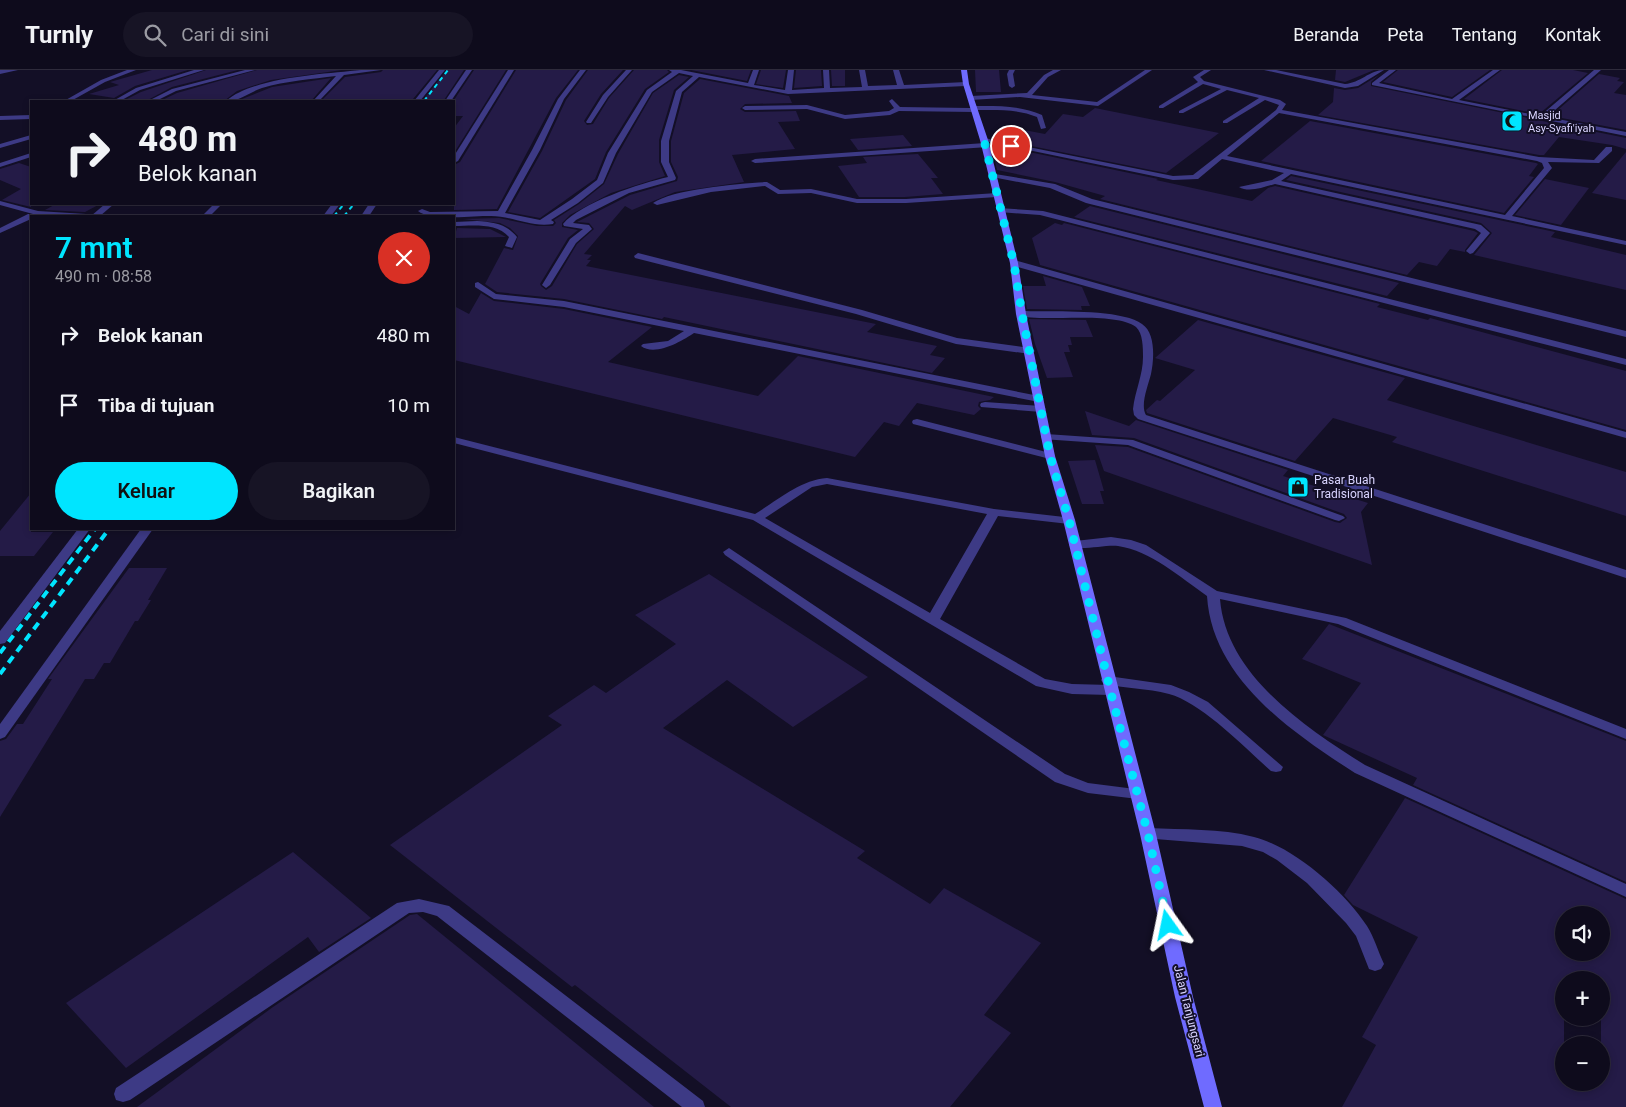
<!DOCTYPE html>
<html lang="id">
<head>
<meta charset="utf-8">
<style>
  :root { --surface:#0e0b1c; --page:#171425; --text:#f1f3f6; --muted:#9b9ba3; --line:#2e2b3b; --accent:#00e5ff }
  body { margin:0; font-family:Roboto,sans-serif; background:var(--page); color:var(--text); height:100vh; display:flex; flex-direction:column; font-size:19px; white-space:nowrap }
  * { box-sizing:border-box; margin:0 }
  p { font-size:16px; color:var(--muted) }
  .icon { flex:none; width:28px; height:28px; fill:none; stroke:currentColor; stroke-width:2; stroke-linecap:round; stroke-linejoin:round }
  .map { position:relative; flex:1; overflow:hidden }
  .sheet { position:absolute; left:30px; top:145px; width:425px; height:315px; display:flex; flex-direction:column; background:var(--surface); border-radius:0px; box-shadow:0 2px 8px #0003,0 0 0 1px var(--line) }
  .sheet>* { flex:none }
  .hud { position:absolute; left:30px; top:30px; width:425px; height:105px; border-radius:0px; box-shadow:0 2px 8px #0003,0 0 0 1px var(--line); background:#0e0b1c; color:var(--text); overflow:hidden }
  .controls { position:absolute; left:1555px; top:836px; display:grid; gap:10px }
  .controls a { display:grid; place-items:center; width:55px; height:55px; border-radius:50%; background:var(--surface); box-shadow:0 2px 8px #0003,0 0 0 1px var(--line); font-size:25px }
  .pin { position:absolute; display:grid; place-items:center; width:42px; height:42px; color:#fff; margin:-21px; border:2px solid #fff; border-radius:50%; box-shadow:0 1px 5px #0007 }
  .me { position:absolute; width:55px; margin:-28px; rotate:348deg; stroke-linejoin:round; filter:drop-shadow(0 0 4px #0008) }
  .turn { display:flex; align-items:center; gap:18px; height:105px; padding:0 25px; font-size:22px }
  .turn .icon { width:65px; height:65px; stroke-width:2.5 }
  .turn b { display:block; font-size:35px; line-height:42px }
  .round { display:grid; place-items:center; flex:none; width:52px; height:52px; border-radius:26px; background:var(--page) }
  .headline { display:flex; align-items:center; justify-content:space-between; height:85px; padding:0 25px }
  h1 { font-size:30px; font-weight:600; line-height:38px; color:var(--accent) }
  .button { display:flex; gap:10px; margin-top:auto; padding:10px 25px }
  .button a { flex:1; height:58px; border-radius:30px; background:var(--accent); color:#111; font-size:20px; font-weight:600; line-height:58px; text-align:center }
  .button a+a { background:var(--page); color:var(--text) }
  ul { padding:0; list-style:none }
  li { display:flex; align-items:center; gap:15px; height:70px; padding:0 25px }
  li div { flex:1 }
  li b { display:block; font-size:19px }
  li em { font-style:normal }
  header { display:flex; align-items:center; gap:30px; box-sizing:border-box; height:70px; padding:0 25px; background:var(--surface); border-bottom:1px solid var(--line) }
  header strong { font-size:24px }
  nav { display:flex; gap:28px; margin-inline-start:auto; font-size:18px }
  .search { width:350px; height:45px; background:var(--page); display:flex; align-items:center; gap:12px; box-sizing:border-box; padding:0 18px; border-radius:28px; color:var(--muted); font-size:19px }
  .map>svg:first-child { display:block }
  .building { fill:#241b47; fill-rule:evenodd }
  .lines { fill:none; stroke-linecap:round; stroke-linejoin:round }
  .lane { fill:#3d3a85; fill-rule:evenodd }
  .street { fill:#3d3a85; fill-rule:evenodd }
  .secondary { fill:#6f6bff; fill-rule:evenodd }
  .rail-far1 { stroke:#00e5ff; stroke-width:2; stroke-dasharray:4.5 4; stroke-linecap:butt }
  .rail { stroke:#00e5ff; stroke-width:4; stroke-dasharray:8 6; stroke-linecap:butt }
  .route { stroke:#00e5ff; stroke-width:9; stroke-dasharray:0 16.2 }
  .labels { text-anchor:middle; stroke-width:4; stroke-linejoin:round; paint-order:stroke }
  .far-poi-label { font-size:11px; fill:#d9d4ff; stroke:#130f26; text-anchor:start }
  .poi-label { font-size:12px; fill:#d9d4ff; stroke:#130f26; text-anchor:start }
  .street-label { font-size:12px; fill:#d9d4ff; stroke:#130f26 }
</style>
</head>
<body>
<header>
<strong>Turnly</strong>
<div class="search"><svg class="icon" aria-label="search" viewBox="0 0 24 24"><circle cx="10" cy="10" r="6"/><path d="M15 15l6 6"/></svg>Cari di sini</div>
<nav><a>Beranda</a><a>Peta</a><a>Tentang</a><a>Kontak</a></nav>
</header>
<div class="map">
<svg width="1626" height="1037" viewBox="0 0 1626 1037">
  <rect width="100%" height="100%" fill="#130f26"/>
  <g class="building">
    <path d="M152,0H188L135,16L114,28L89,24L119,15L110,12Z"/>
    <path d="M206,0H238L172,17L146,31L125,30L141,22Z"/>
    <path d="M257,0H342L271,10L237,21L224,31H160L177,23Z"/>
    <path d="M383,0H437L413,29H409L407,31H321L345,7L381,2Z"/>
    <path d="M447,0H464L444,30L424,29Z"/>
    <path d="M474,0H506L454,83V58L463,46H454V30Z"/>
    <path d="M516,0H578L556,28L497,139L454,140V95L460,92Z"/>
    <path d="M588,0H623L601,24L584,51L587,55L593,54L609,28L634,0H667L669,2L645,19L606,82L595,109L540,148L508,142L542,81L566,30Z"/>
    <path d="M691,0H751L747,11Z"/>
    <path d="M761,0H786L783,18L756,14Z"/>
    <path d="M796,0H821L822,16L794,18Z"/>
    <path d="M831,0H845V16H832Z"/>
    <path d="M975,0H999L1001,22H976Z"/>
    <path d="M1336,0H1374L1345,12L1335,10Z"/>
    <path d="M1398,0H1490L1452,27L1383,12Z"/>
    <path d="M1502,0H1573L1588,3L1539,44L1464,29Z"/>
    <path d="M1599,4L1620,8L1617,11L1624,12L1614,23L1626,25V60L1551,46Z"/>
    <path d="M679,5L689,7L674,20L659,70V92L665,106L611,123L570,145L562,153V157L578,160L568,168L540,214L541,216L546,220L552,216L577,174L594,159L589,153L577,152L630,125L677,111L678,107L671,92V71L684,23L700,9L789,26L792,33L745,34L740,39L745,42L796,41L800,51L778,52L795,79L732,85L744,112L675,122L632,140L625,136L584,184L592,185L587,190H591L586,196L876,254L867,262L937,276L930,285L945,288L932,303L664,247L662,249L564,229L497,222L485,214L504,178L513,180L518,166L510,158L500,153L463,149L499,148L537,156H553L556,153L554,150L579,134L604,114L618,84L653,23Z"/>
    <path d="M1379,5L1371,12V16L1626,68V79L1612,75L1559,67L1544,85H1539L1318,45L1333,32L1334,18L1345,20L1358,18Z"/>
    <path d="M331,8L311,31H237L272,17Z"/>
    <path d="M1095,38L1219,63L1166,103L991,68L1008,57L1045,64L1063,44L1083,47Z"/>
    <path d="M1310,51L1536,93L1538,94L1529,106L1534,107L1504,143L1261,91Z"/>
    <path d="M903,65L912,76L858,80L850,69Z"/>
    <path d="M991,74L1158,109L1156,110L1252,131L1268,118L1275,116L1474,161L1478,163L1465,180V182L1450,179L1437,196L1419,192L1407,205L1100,129L1105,126L1055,112L997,100Z"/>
    <path d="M1626,82V130L1592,123Z"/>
    <path d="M918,84L938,108H931L943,124L905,127H859L838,96L867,93L863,87Z"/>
    <path d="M19,93L31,97V137L2,130L21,119L0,110V99Z"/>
    <path d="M1291,106L1555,162L1551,167L1626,185V220L1474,185L1492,163L1481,153L1286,110Z"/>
    <path d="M1545,109L1589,118L1561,155L1515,145Z"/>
    <path d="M56,134H100L85,142L45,140Z"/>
    <path d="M1090,136L1399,213L1387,226L1074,147Z"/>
    <path d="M1055,153L1062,155L1064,153L1380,234L1377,237L1428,250L1430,248L1626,301V360L1040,195L1032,168Z"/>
    <path d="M457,158L490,159L506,167L454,168Z"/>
    <path d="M1043,206L1082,217L1090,236H1081L1082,240L1027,239L1023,216H1046Z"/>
    <path d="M481,223L494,231L564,239L652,257L608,292L758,326L798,286L994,327L990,330L979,332L978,336L981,339L974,345L917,333L899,356L884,352L855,387L454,290V236L469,244Z"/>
    <path d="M1029,249L1086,250L1093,267H1070L1072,275H1068L1070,282H1064L1073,307L1047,308L1035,274Z"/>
    <path d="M1198,250L1405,308L1387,330L1626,402V446L1392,372L1397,367L1333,348L1295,391L1147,343L1146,340L1157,330L1160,331L1195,300L1155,288Z"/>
    <path d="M1085,341L1129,356L1136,350L1288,400L1283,406L1368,433L1361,442L1372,495L1104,401L1095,375L1128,377L1335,452L1340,453L1347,448L1344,444L1134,368L1092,365Z"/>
    <path d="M1095,390L1104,421H1100L1104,434H1082L1068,391Z"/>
    <path d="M31,423V462H53L34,486H0V461Z"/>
    <path d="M129,498H167L148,530H151L138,551H135L110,593H104L94,609H85L0,747V671L6,669L17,654H23L52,609H48Z"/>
    <path d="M709,504L868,607L793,657L727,610L663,658L865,781L857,788L930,834L944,818L1041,873L984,945L1011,963L950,1037H731L575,915L572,917L390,775L562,655L548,646L594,615L606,623L676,574L635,545Z"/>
    <path d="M1329,554L1626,671V812L1413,715L1417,708L1323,665L1361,613L1302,589Z"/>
    <path d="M1405,728L1626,829V1037H1342L1376,975L1362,967L1418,867L1353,835L1344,825ZM1564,845H1601V882H1564ZM1564,910H1601V1012H1564Z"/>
    <path d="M293,782L371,848L319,882L308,867L126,998L66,933Z"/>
    <path d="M417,844L654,1037H137L273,937L410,845Z"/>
  </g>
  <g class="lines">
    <g class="lane">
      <path d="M1053,0H1061L1048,7L1032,25L1097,32L1145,0H1152L1098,36L1020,27L971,30L968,28L971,26L1027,23L1044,5Z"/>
      <path d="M1204,0H1211L1200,7L1204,11L1280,30L1286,34L1282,40L1539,87L1594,90L1606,77H1612V81L1599,93L1548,92L1552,98L1512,146L1626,171V175L1291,104L1281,111L1481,155L1490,163L1473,183L1470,184L1466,181L1481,163L1475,159L1275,114C1264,117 1249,123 1239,117L1272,110L1284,103L1222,89L1198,109L1173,110L980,70L984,68L1173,106L1193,105L1276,40L1279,35L1265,30L1227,53H1223V51L1259,28L1227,20L1183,43H1179V41L1221,19L1203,14L1163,38H1159V36L1198,12L1193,7ZM1279,43L1537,91L1542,93L1544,98L1505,145L1227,86Z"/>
      <path d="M1264,0H1276L1345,14C1360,13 1370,0 1384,0L1358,16L1345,18Z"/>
      <path d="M892,29L900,37L970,38L973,36C997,36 1020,35 1042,45L1046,58L1041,59L1037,47C1018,39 998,40 977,40L974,42L899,41L890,45L845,49L807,39L745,40L742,38L745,36L807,35L845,45L889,41L894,38L889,31Z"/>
      <path d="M985,73L989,75L988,77L755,93L751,91L755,89Z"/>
      <path d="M989,103L1055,114L1092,129L1626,261V267L1086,133L1050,118L992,107H989Z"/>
      <path d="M999,138L1043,141L1626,289V295L1040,145L999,142Z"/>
      <path d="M638,183L862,240L957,268L1030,278L1035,281L1030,284L956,274L856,244L635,188L634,186Z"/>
      <path d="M1014,190L1626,362V368L1011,195V191Z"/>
      <path d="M478,212L496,224L564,231L1039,326L1044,329L1039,332L694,263C682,271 655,287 641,276L643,274L668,271L684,261L564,237L494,229L475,217V213Z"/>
      <path d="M1021,241C1048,242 1121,238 1142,254C1156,263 1154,290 1151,304C1148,316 1140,335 1146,345L1626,500V508L1138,349L1134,345L1133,339C1135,321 1143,305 1143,287C1143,278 1143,263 1136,257C1115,241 1045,252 1018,246V242Z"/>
      <path d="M985,332L1041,336L1046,339L1041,342L981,337L980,335L981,333Z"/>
      <path d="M917,349L1054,384L1055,386L1050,389L913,354L912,352L913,350Z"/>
      <path d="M1046,364L1133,370L1343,446L1345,448L1339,451L1335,450L1128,375L1042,369L1041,367L1042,365Z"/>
      <path d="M454,367L755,444C778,430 800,410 827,408L994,439L1073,448L1075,450L1073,452L1069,454L998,446L940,549L1045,609L1072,614L1110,615L1115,617L1117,620L1115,623L1110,625L1072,624L1036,616L753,450L454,373ZM827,414L987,444L930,543L765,448L812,417Z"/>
      <path d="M1111,467L1131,470L1146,475L1217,521L1346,548L1626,659V669L1338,554L1220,529C1226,605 1306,658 1365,695L1626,814V827L1355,703C1291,662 1212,608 1207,526C1180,507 1151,481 1118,476C1107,474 1076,482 1069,475L1075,471Z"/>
      <path d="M729,478L1065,704L1088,713L1143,720L1145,724L1143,728L1138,729L1088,723L1055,712L725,485L723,482Z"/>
      <path d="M1108,606L1171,615L1189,622L1208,632L1283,697L1281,701L1276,702L1271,701C1244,677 1202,633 1169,624C1147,618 1124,619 1103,613L1101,610L1103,607Z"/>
      <path d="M1148,758C1183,760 1220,758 1254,767C1294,777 1344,821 1367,856C1374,867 1378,881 1384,894L1381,899L1375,901L1369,899L1356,866L1346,853L1307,813L1277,790L1263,782L1242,776L1143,768L1140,764L1143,760Z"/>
      <path d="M419,829L449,836L703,1031L705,1037H682L437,846L423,842L409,843L130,1030L123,1032L116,1030L114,1024L116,1018L397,833Z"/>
    </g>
    <g class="street">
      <path d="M0,0H18L0,4Z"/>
      <path d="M127,0H136L105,12L71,31H64L101,10Z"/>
      <path d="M194,0H204L140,20L120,31H113L136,18Z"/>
      <path d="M245,0H255L176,21L156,31H148L172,19Z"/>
      <path d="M361,0H381L344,5L319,31H313L336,6C312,9 286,11 262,18C250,22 238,32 226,31C253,7 325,4 361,0Z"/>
      <path d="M439,0H445L420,31H414Z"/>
      <path d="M466,0H472L451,31H445Z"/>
      <path d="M508,0H514L458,91L454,93V86Z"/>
      <path d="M580,0H586L564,29L540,80L505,143L540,150L572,129L597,110L608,83L647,20L672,2L669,0H681L748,13L753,0H759L754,15L785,20L788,0H794L792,20L824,18L823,0H829L830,18L862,17L859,0H865L868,16L897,15L893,0H899L904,15L966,12L969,14L966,16L788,24L699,7L682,22L669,71V92L676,108L675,110L629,123L576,150L573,153L589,155L592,159L576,173L550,215L546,218L542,215L570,169L583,159L564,156L563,154C580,133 641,113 668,107L661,92V71L676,21L693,6L679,3L652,22L616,83L603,113L578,133L551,150L554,152L553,154C532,158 512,146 491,146C473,145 431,152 418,141L422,139L430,142L498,141L532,80L558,29Z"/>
      <path d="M626,0H632L608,27L591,53H587L586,52L603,25Z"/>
      <path d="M1009,0H1015L1013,4L1015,16L1012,18L1009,16L1007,4Z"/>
      <path d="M1389,0H1396L1379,13L1452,29L1493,0H1500L1459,30L1540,46L1594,0H1601L1547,47L1626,62V66L1372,15V13Z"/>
      <path d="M31,45V49L0,50V46Z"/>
      <path d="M31,65V69L0,78V74Z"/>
      <path d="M31,83V87L0,97V93Z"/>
      <path d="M767,112L780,120L811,119L857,129H906L997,123L1001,125L997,127L906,133H857L811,123L778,124L765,116L711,122L657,135L653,133C672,119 742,113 767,112Z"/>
      <path d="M0,131L38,141L86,144L90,146L34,144L35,146H31V149L0,163V158L28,144H33L0,135Z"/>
      <path d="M105,134H114L100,146H91Z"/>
      <path d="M214,134H222L210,146H202Z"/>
      <path d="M332,134H340L331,146H323Z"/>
      <path d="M369,134H377L369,146H361Z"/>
      <path d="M477,151C493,152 507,154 517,167L512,178L505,176L509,167C496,152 471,156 454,156V152Z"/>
      <path d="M78,459H90L5,573L0,574V561Z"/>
      <path d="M141,459H153L5,667L0,669V654Z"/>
    </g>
    <path class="secondary" d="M961,0H967L969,14L988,70L1018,193L1026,244L1055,386L1075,450L1156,764L1193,927L1222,1037H1204L1175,927L1140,764L1063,450L1045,386L1016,244L1010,193L980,70L963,14Z"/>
    <g class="rail-far1">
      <path d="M424,31L448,0"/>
      <path d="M334,146L344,134"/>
      <path d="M344,146L354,134"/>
    </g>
    <g class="rail">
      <path d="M0,583L95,459"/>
      <path d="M0,604L109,459"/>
    </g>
  </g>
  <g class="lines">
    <path class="route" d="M1011,76L984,70L1014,194L1022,244L1050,386L1069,450L1112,627L1148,764L1168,855"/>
  </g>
  <defs>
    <g id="mosque-square" transform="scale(1.125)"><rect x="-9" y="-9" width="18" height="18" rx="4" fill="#00e5ff" stroke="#130f26"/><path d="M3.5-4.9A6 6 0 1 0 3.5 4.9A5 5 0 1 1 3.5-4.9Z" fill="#111"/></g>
    <g id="shop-square" transform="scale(1.125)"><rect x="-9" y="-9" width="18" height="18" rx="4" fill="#00e5ff" stroke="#130f26"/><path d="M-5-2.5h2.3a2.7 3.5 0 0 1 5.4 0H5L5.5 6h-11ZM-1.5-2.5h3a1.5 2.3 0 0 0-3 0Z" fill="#111"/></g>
  </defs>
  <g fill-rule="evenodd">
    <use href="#mosque-square" x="1512" y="51"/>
    <use href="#shop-square" x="1298" y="417"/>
  </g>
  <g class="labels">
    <g class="far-poi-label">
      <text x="1528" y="49">Masjid<tspan x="1528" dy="13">Asy-Syafi'iyah</tspan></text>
    </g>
    <g class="poi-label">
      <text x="1314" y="414">Pasar Buah<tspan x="1314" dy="14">Tradisional</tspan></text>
    </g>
    <g class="street-label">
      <text transform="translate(1189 941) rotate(76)" y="4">Jalan Tanjungsari</text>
    </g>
  </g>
</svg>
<div class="controls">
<a><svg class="icon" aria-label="sound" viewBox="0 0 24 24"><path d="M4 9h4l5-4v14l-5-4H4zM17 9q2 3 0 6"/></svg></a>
<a>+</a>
<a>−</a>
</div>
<div class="pin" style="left:1011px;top:76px;background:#d93025"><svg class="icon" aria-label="arrive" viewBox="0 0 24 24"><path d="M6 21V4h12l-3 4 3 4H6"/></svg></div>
<svg class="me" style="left:1168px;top:855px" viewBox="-20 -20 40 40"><path d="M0-17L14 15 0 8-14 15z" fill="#00e5ff" stroke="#fff" stroke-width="4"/></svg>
<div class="hud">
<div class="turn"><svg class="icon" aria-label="right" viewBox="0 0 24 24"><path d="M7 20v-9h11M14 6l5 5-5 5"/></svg><div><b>480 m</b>Belok kanan</div></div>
</div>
<section class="sheet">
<div class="headline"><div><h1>7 mnt</h1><p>490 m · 08:58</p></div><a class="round" style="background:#d93025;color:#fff"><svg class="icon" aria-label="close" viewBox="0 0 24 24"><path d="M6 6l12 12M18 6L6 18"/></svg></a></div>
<ul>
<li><svg class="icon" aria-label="right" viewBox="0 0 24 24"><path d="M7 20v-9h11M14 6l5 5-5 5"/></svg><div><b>Belok kanan</b></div><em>480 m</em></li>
<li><svg class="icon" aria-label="arrive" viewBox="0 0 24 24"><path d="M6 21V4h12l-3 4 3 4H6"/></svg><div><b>Tiba di tujuan</b></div><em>10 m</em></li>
</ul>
<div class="button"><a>Keluar</a><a>Bagikan</a></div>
</section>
</div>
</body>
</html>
